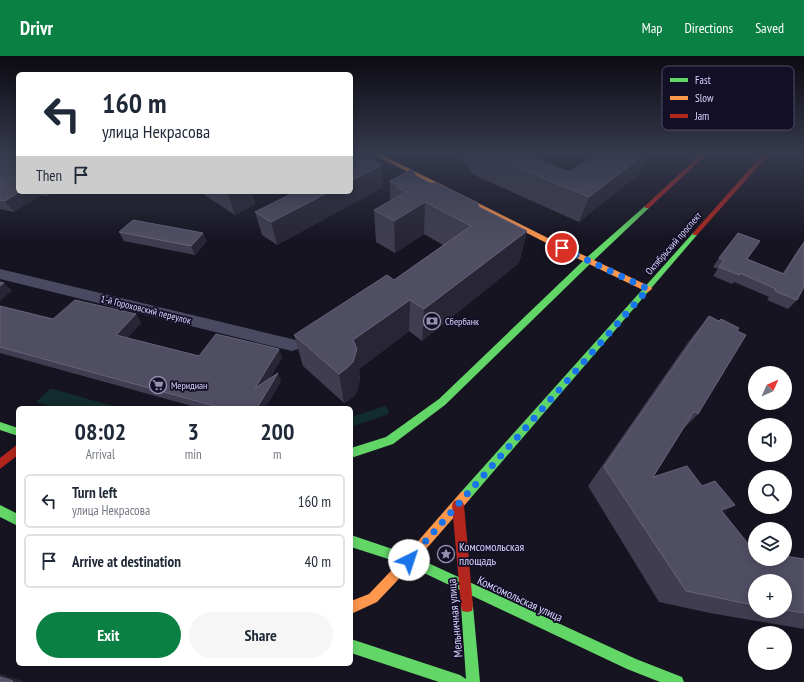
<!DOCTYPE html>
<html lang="en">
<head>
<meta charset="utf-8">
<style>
  :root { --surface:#fff; --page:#f6f6f7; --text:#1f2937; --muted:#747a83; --line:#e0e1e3; --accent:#0b8043 }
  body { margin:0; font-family:"PT Sans Narrow",sans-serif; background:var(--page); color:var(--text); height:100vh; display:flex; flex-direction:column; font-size:15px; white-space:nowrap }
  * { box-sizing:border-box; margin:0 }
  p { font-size:13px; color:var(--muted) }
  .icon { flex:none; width:22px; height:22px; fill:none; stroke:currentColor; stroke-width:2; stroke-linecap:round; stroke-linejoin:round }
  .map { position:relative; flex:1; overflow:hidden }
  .details { position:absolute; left:16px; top:350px; width:337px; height:260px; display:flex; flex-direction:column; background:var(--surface); border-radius:6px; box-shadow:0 2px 10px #0003 }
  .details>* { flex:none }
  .banner { position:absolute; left:16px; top:16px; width:337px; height:122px; border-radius:6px; box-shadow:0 2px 10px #0003; background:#fff; color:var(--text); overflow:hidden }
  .needle { width:26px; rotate:45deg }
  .controls { position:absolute; left:748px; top:310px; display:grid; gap:8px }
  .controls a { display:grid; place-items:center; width:44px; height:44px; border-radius:50%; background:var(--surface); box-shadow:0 2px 10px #0003; font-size:20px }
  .pin { position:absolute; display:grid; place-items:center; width:34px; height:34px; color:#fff; margin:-17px; border:2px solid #fff; border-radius:50%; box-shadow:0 1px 4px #0007 }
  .me { position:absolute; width:44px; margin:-22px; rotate:41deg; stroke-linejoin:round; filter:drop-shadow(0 0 3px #0008) }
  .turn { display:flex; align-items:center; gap:14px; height:84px; padding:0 20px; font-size:18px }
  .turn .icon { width:52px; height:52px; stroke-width:2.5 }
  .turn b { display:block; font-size:28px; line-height:34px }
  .then { display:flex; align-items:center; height:38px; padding:0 20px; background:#0003; gap:8px; font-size:15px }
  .eta { display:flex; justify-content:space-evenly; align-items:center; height:68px; text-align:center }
  .eta b { font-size:24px; font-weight:700; line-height:28px }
  .button { display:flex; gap:8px; margin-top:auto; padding:8px 20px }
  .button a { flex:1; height:46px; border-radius:24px; background:var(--accent); color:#fff; font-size:16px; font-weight:700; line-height:46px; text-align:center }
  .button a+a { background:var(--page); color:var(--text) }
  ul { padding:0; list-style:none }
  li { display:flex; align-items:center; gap:12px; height:54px; margin:0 8px 6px; padding:0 12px; border:2px solid var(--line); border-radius:6px }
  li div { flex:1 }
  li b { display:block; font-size:15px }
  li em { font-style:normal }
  header { display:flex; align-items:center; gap:24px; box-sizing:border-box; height:56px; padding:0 20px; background:var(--accent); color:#fff }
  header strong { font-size:19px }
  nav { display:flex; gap:22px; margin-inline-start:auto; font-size:14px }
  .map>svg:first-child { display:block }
  .green { fill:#132c2d }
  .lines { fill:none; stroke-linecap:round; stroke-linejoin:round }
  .street { fill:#4a4962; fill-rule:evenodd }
  .fast { fill:#63d668; fill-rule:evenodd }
  .slow { fill:#ff974d; fill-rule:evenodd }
  .jam { fill:#b3261e; fill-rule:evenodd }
  .wall { fill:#403d50; fill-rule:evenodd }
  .shaded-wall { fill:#282635 }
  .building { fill:#504e63; stroke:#66637b }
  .route { stroke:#1a73e8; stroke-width:7; stroke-dasharray:0 12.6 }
  .labels { text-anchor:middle; stroke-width:3.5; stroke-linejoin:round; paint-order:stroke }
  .street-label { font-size:10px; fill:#d9d4ff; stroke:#130f26 }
  .poi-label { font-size:10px; fill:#d9d4ff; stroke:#130f26; text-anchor:start }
  .near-poi-label { font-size:12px; fill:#d9d4ff; stroke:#130f26; text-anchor:start }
  .near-street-label { font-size:12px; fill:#d9d4ff; stroke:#130f26 }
  .key { fill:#130f26; stroke:#4e4a67; stroke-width:1 }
  .key-label { font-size:11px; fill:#d9d4ff }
</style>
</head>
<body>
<header>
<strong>Drivr</strong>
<nav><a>Map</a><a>Directions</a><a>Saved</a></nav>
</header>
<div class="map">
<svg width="804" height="626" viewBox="0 0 804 626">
  <rect width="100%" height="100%" fill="#161421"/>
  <g class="green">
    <path d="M50,333H53L120,352H55L36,346Z"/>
    <path d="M385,350L388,353L389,356L386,359L351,371V361Z"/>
  </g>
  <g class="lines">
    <path class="street" d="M0,213L292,283L298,285L300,289L298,293L292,295L0,223Z"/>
    <g class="fast">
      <path d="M645,150L650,151L591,207L445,349L393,388L351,402V392L386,381L439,343L585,203Z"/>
      <path d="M695,176L697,177V179L469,444L465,445L461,444L459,440L461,436L693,177Z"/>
      <path d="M0,366L18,372V380L0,374Z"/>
      <path d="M0,449L18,458V470L0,461Z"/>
      <path d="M351,479L413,500L636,603L682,621L684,626H660L627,613L407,509L351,491Z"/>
      <path d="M467,544L472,545L473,550L480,626H439L351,597V583L460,619L466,623L461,550L462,545Z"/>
    </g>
    <g class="slow">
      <path d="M373,98H380L564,190L651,231L652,233L648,236L645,235L560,194Z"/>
      <path d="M465,435L469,436L471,440L469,444L413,508L377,546L351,558V545L369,538L405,500L461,436Z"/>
    </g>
    <g class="jam">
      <path d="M701,98H707L649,152H645V150Z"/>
      <path d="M763,98H769L697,179H693V177Z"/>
      <path d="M18,388V399L0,413V402Z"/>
      <path d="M458,444L462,445L464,449L473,550L472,555L467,556L462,555L461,550L452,449L454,445Z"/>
    </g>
  </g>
  <g class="wall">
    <path d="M0,98L18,136H54L48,140L40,139L14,156L0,153Z"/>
    <path d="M461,98H485L570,116L597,98H648L639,118L579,166L472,118Z"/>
    <path d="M804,98V104L801,103Z"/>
    <path d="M416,120L527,175L519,207L422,285L409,275L359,313L360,323L357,336L352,342L344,347L303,310L294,279L394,224L443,189L424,178L395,197L376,186L374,154L390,145V125Z"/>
    <path d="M383,131L277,189L262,179L255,156Z"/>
    <path d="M200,136H252L255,148L235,159Z"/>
    <path d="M119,176L203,177L207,185L195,199L124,185Z"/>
    <path d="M804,186V231L797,244L788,253L767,244L769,241L734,226L732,228L713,220L718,213L713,211L719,202L747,203L783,217L799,192Z"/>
    <path d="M0,250L53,263L136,258L141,267L127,282L199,300L279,293L282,302L269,323L281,325L265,352H199L0,297Z"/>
    <path d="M709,260L737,275L698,358L684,372L653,421L702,430L735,449L723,456L754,495L804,503V573L710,557L659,546L588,430L689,285ZM755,525H785V555H755Z"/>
  </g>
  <g class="shaded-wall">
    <path d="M645,98H648L639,118L579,166L589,141Z"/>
    <path d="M382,109L383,131L277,189L271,166L329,136H351V125Z"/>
    <path d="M19,136H38L40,139L14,156L5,145Z"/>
    <path d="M45,136H54L48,140Z"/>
    <path d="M227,136H252L255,148L235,159Z"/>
    <path d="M425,146L424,178L395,197L394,165Z"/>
    <path d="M527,175L519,207L422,285L424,253Z"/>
    <path d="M203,177L207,185L195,199L191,190Z"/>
    <path d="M4,227L12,235L0,245V230Z"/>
    <path d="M410,244L409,275L359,313L360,323L357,336L352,342L344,347L339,318L353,284Z"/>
    <path d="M136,258L141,267L122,287L116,279Z"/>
    <path d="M279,293L282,302L258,340L255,332Z"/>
    <path d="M278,317L281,325L265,352H257Z"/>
    <path d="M735,449L706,467L721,454Z"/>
    <path d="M0,618L23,625V626H12L0,621Z"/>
  </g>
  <g class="building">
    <path d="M0,98H18V136H19L5,145L0,144Z"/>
    <path d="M351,98H354L364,102L366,101L382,109L351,125Z"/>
    <path d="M485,98H523L570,116L597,98H645L589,141Z"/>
    <path d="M412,113L416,120L430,127H436L478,147L479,151L527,175L424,253L410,244L353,284L357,293L353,306L347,312L339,318L294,279L387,219L394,224L471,170L425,146L394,165L374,154L406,136L396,131L399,130L390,125Z"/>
    <path d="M295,136H329L271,166L255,156Z"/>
    <path d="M133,164L203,177L191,190L119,176Z"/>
    <path d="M738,177L760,185L747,203L784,218L804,186V231L797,244L775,235L776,233L740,217L739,219L719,211L724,204L719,202Z"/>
    <path d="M0,226L4,227L0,230Z"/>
    <path d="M75,244L136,258L116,279L199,300L216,278L279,293L255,332L278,317L257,352H222L0,291V250L53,263Z"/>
    <path d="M709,260L719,265L721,263L739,272L737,275L746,279L698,358L694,355L653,421L687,410L702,430L715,425L735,449L721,454L754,495H755V503H785V500L804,503V557L785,554V525H755V549L743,547L686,535L604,411Z"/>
    <path d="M0,621L13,625L12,626H0Z"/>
  </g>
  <linearGradient id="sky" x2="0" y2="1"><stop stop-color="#0c0b12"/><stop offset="0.53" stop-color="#363a4e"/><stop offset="1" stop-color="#363a4e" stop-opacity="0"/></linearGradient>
  <rect width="804" height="185" fill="url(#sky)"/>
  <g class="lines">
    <path class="route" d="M409,504L648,233L562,192"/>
  </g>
  <defs>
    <g id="bank-ring" transform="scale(0.9)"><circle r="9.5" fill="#130f26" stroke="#9591b1" stroke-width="1.5"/><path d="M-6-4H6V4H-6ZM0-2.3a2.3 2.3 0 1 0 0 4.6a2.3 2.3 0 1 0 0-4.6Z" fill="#9591b1"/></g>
    <g id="supermarket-ring" transform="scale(0.9)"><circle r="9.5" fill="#130f26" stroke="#9591b1" stroke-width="1.5"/><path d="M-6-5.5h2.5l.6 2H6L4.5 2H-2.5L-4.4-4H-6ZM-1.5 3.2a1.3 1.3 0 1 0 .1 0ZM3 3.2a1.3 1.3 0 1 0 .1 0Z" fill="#9591b1"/></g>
    <g id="sight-ring" transform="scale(0.9)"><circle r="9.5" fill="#130f26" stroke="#9591b1" stroke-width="1.5"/><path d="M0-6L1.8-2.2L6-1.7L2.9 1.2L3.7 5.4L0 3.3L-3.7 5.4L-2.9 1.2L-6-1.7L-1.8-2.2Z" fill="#9591b1"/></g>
  </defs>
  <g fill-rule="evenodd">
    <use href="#bank-ring" x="432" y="265"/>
    <use href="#supermarket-ring" x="158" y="329"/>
    <use href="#sight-ring" x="446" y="498"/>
  </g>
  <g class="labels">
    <g class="street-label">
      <text transform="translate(673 187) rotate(-49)" y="4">Октябрьский проспект</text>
      <text transform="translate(146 253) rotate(14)" y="4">1-й Гороховский переулок</text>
    </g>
    <g class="poi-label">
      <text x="445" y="269">Сбербанк</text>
      <text x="171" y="333">Меридиан</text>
    </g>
    <g class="near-poi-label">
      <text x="459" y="495">Комсомольская<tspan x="459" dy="14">площадь</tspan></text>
    </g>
    <g class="near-street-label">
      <text transform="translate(520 543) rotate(25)" y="4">Комсомольская улица</text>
      <text transform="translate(455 562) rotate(-95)" y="4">Мельничная улица</text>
    </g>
  </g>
  <rect x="662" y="10" width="132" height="64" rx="6" class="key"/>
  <rect x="670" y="22" width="18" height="4" fill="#63d668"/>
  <rect x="670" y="40" width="18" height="4" fill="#ff974d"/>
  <rect x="670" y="58" width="18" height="4" fill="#b3261e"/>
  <g class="key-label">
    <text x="695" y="28">Fast</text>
    <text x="695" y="46">Slow</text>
    <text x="695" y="64">Jam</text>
  </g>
</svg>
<div class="controls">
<a><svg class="needle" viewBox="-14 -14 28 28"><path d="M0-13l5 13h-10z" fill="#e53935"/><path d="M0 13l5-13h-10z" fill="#747a83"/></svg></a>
<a><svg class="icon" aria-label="sound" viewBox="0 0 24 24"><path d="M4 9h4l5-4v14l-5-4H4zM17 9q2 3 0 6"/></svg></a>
<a><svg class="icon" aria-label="search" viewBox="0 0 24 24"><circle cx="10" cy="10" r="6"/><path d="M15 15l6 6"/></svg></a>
<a><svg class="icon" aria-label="layers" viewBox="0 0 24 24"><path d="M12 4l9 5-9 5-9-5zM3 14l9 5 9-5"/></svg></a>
<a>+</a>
<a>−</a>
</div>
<div class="pin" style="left:562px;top:192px;background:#d93025"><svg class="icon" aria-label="arrive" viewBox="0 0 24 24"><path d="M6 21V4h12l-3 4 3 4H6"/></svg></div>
<svg class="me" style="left:409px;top:504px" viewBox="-20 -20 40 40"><circle r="19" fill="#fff"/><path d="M0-13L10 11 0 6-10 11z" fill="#1a73e8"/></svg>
<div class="banner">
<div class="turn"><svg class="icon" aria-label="left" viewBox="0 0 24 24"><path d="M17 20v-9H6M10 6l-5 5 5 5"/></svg><div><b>160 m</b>улица Некрасова</div></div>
<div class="then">Then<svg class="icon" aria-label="arrive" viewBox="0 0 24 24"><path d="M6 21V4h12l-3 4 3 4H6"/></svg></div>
</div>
<section class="details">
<div class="eta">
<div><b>08:02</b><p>Arrival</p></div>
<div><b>3</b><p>min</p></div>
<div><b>200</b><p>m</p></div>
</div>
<ul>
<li><svg class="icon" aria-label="left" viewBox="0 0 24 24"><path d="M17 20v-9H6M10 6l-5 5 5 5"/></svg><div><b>Turn left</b><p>улица Некрасова</p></div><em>160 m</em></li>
<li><svg class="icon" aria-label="arrive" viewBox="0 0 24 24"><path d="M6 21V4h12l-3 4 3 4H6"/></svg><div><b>Arrive at destination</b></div><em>40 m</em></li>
</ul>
<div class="button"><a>Exit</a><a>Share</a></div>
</section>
</div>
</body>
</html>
